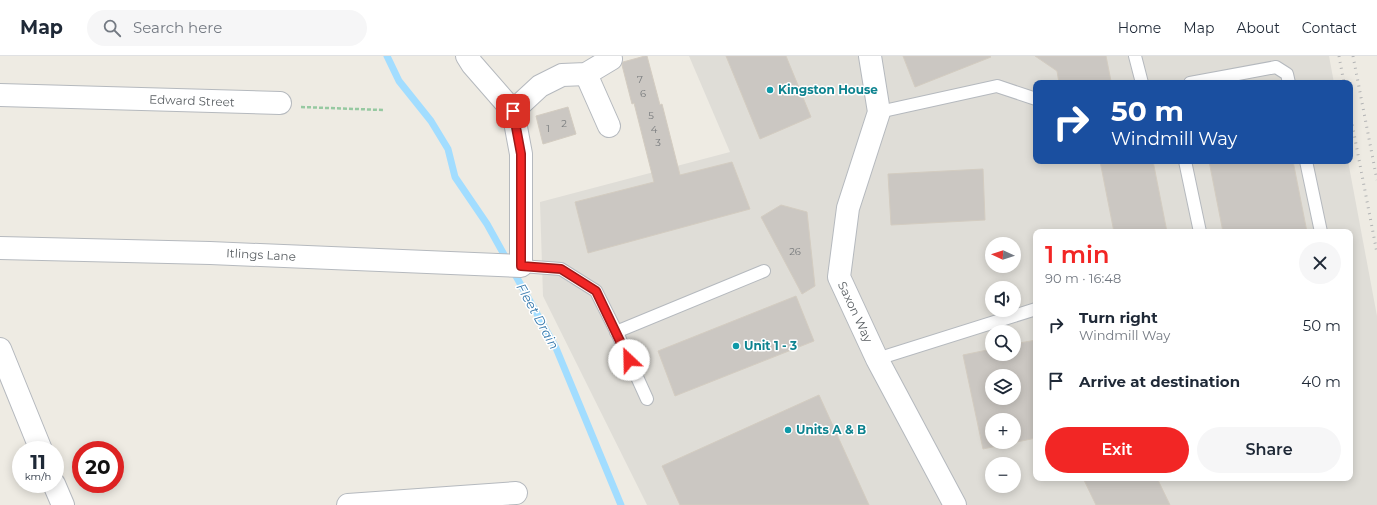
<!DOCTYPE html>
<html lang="en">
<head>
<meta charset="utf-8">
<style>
  :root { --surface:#fff; --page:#f6f6f7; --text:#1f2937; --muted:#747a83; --line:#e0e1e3; --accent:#f22625 }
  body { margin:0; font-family:Montserrat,sans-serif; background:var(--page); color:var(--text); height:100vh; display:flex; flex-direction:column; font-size:15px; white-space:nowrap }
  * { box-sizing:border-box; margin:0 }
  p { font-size:13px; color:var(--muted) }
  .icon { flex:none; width:22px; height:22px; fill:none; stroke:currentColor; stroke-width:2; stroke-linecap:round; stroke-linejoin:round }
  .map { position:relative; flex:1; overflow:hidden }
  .drawer { position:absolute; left:1033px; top:173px; width:320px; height:252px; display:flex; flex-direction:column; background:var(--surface); border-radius:8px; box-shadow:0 2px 10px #0003 }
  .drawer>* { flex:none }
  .top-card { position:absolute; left:1033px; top:24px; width:320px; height:84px; border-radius:8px; box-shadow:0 2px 10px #0003; background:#1a4fa0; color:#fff; overflow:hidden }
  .needle { width:26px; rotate:273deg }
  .buttons { position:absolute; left:985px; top:181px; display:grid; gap:8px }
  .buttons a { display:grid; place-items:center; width:36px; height:36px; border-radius:50%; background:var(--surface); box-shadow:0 2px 10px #0003; font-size:20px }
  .speed { position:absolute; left:12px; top:385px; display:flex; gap:8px; font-size:20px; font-weight:700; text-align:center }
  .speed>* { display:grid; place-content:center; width:52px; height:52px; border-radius:50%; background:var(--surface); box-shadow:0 2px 10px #0003; line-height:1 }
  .speed small { font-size:10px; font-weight:400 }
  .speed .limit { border:6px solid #d22; background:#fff; color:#111 }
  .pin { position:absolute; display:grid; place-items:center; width:34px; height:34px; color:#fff; margin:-17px; border-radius:8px; box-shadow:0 2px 6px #0006 }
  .me { position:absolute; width:44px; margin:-22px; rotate:336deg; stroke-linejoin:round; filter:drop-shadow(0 0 3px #0008) }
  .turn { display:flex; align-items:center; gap:14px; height:84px; padding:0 12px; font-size:18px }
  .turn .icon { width:52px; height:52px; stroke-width:2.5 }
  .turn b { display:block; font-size:28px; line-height:34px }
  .round { display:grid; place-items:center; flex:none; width:42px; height:42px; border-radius:21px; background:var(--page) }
  .head { display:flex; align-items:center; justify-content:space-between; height:68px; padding:0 12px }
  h1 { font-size:24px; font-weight:600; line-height:30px; color:var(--accent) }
  .button { display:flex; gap:8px; margin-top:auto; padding:8px 12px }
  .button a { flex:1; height:46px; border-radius:24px; background:var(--accent); color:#fff; font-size:16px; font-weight:600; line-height:46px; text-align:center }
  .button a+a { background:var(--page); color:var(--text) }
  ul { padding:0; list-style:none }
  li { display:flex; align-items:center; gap:12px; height:56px; padding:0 12px }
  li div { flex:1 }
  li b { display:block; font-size:15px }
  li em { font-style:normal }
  header { display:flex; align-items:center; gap:24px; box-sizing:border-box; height:56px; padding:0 20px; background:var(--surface); border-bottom:1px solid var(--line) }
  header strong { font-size:19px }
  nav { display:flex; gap:22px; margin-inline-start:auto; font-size:14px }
  .search { width:280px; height:36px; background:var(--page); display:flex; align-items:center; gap:10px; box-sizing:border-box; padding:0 14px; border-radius:22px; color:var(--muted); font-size:15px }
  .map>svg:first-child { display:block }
  .industrial { fill:#dfddd7; fill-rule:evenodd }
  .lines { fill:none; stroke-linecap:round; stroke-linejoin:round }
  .stream { stroke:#a2ddff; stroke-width:7 }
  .building { fill:#cbc7c2; stroke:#d3ccc1; fill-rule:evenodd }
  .service-casing { stroke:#b5b9be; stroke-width:14 }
  .minor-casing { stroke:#b5b9be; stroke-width:24 }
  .tertiary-casing { stroke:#b5b9be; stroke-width:24 }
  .path { stroke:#96c9a1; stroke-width:2.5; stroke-dasharray:4 2; stroke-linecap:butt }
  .service { stroke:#fff; stroke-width:12 }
  .minor { stroke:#fff; stroke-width:22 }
  .tertiary { stroke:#fff; stroke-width:22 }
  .rail { stroke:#b2b3b4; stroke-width:3; stroke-dasharray:1 5; stroke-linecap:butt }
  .route-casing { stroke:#9d1918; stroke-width:10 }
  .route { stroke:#f22625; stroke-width:7 }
  .culture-dot { fill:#0f9aa8; stroke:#fff; stroke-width:1.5 }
  .labels { text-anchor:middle; stroke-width:3; stroke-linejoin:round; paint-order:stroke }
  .number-label { font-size:10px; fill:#777a7c }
  .culture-label { font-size:12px; font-weight:bold; fill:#0d838f; stroke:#fff; text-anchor:start }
  .street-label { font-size:12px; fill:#5b6064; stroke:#fff }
  .water-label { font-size:13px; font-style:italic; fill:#377aad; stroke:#fff }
</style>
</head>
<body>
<header>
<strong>Map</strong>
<div class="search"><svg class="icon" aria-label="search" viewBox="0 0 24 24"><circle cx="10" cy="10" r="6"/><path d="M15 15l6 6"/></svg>Search here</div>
<nav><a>Home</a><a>Map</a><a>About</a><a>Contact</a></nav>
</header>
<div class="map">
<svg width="1377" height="449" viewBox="0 0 1377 449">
  <rect width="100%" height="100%" fill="#eeebe3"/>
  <path class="industrial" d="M689,0H1329L1334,27H1036V105H1348L1377,260V449H647L543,240L540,146L730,96ZM1036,176H1350V422H1036ZM992,188H1014V210H992ZM992,232H1014V254H992ZM992,276H1014V298H992ZM992,320H1014V342H992ZM992,364H1014V386H992ZM992,408H1014V430H992Z"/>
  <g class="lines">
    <path class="stream" d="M387,0L399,25L431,65L448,93L455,121L487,168L556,292L621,449"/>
  </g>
  <g class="building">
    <path d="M645,0H647L660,49L662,48L680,119L732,106L750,153L588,197L575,146L654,126L634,47L632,48L622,9L623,6Z"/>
    <path d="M726,0H786L811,61L760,83Z"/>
    <path d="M903,0H990L991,1L915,31Z"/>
    <path d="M1035,0H1106L1111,25L1101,27H1059L1057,15Z"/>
    <path d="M568,51L576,78L543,88L536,60Z"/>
    <path d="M1100,105H1153L1167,176H1114Z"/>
    <path d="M1209,105H1293L1307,176H1223Z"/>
    <path d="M983,113L985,164L891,169L888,118Z"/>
    <path d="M781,149L807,156L815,230L802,238L761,161Z"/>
    <path d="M796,240L814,285L675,340L658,295Z"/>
    <path d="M1036,284V382L983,393L963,299L992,293V298H1014V288ZM992,320H1014V342H992ZM992,364H1014V386H992Z"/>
    <path d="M819,339L869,449H680L662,410Z"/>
    <path d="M1083,422H1157L1170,449H1096Z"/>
  </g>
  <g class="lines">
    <g class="service-casing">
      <g id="service">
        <path d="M1135,0L1142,27"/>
        <path d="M1190,27L1276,11L1287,18L1289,27"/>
        <path d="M879,56L997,30L1036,43"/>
        <path d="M1185,105L1200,176"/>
        <path d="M1306,105L1321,176"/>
        <path d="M521,210L561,213L596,235L618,279L647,343"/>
        <path d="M616,276L764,215"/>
        <path d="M877,303L1036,253"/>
      </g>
    </g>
    <g class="minor-casing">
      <g id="minor">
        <path d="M870,0L879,56L848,152L839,221L877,303L955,449"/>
        <path d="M586,18L609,70"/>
        <path d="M0,39L280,47"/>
        <path d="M513,55L540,30L562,19L586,18L611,3"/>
        <path d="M0,192L210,197L521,210V98L513,55L472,8L467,0"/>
        <path d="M348,449L516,437"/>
      </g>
    </g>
    <g class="tertiary-casing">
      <g id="tertiary">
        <path d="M0,293L41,394"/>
        <path d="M54,428L63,449"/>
      </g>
    </g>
    <path class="path" d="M301,51L383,54"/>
    <use href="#service" class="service"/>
    <use href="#minor" class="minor"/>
    <use href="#tertiary" class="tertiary"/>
    <g class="rail">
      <path d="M1339,0L1344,27"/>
      <path d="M1353,0L1377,124"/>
      <path d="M1350,57L1377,197"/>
    </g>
  </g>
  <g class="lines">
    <g class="route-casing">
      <path id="route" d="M513,55L521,98V210L561,213L596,235L629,304"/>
    </g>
    <use href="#route" class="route"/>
  </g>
  <g class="culture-dot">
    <circle cx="770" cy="34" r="4"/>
    <circle cx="736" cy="290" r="4"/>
    <circle cx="788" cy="374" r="4"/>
  </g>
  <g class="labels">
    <g class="number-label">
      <text x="640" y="27">7</text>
      <text x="643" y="41">6</text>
      <text x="651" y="63">5</text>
      <text x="564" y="71">2</text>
      <text x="548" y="76">1</text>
      <text x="654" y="77">4</text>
      <text x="658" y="90">3</text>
      <text x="795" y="199">26</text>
    </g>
    <g class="culture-label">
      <text x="778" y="38">Kingston House</text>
      <text x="744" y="294">Unit 1 - 3</text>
      <text x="796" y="378">Units A &amp; B</text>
    </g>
    <g class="street-label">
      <text transform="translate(192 45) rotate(2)" y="4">Edward Street</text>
      <text transform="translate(261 199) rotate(3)" y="4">Itlings Lane</text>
      <text transform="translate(855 256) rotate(65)" y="4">Saxon Way</text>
    </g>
    <g class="water-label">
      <text transform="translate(538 260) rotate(61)" y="5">Fleet Drain</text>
    </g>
  </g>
</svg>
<div class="buttons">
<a><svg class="needle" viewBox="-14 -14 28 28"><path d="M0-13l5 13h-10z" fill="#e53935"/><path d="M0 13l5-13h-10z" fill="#747a83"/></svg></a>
<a><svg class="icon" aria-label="sound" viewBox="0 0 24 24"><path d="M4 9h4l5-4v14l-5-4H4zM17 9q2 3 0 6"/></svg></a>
<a><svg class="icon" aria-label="search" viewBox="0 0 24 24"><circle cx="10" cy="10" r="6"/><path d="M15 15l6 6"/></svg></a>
<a><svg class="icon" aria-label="layers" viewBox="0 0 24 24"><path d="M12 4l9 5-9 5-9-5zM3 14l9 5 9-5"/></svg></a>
<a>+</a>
<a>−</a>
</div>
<div class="speed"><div>11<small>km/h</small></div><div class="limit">20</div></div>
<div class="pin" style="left:513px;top:55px;background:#d93025"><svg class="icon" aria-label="arrive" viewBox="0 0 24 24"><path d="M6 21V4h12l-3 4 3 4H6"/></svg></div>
<svg class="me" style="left:629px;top:304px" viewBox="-20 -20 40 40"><circle r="19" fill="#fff"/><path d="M0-13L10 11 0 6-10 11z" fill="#f22625"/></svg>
<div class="top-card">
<div class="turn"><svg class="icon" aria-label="right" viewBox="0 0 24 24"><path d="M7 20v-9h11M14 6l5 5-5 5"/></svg><div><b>50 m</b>Windmill Way</div></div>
</div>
<section class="drawer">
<div class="head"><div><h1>1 min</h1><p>90 m · 16:48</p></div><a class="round"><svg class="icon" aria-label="close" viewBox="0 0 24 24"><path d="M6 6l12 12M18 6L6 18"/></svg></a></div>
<ul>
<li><svg class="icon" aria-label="right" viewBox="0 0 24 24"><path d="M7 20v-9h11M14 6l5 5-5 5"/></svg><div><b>Turn right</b><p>Windmill Way</p></div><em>50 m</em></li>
<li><svg class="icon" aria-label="arrive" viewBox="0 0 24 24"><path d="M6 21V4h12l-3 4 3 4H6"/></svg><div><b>Arrive at destination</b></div><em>40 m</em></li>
</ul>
<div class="button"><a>Exit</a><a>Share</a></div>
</section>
</div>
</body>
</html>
